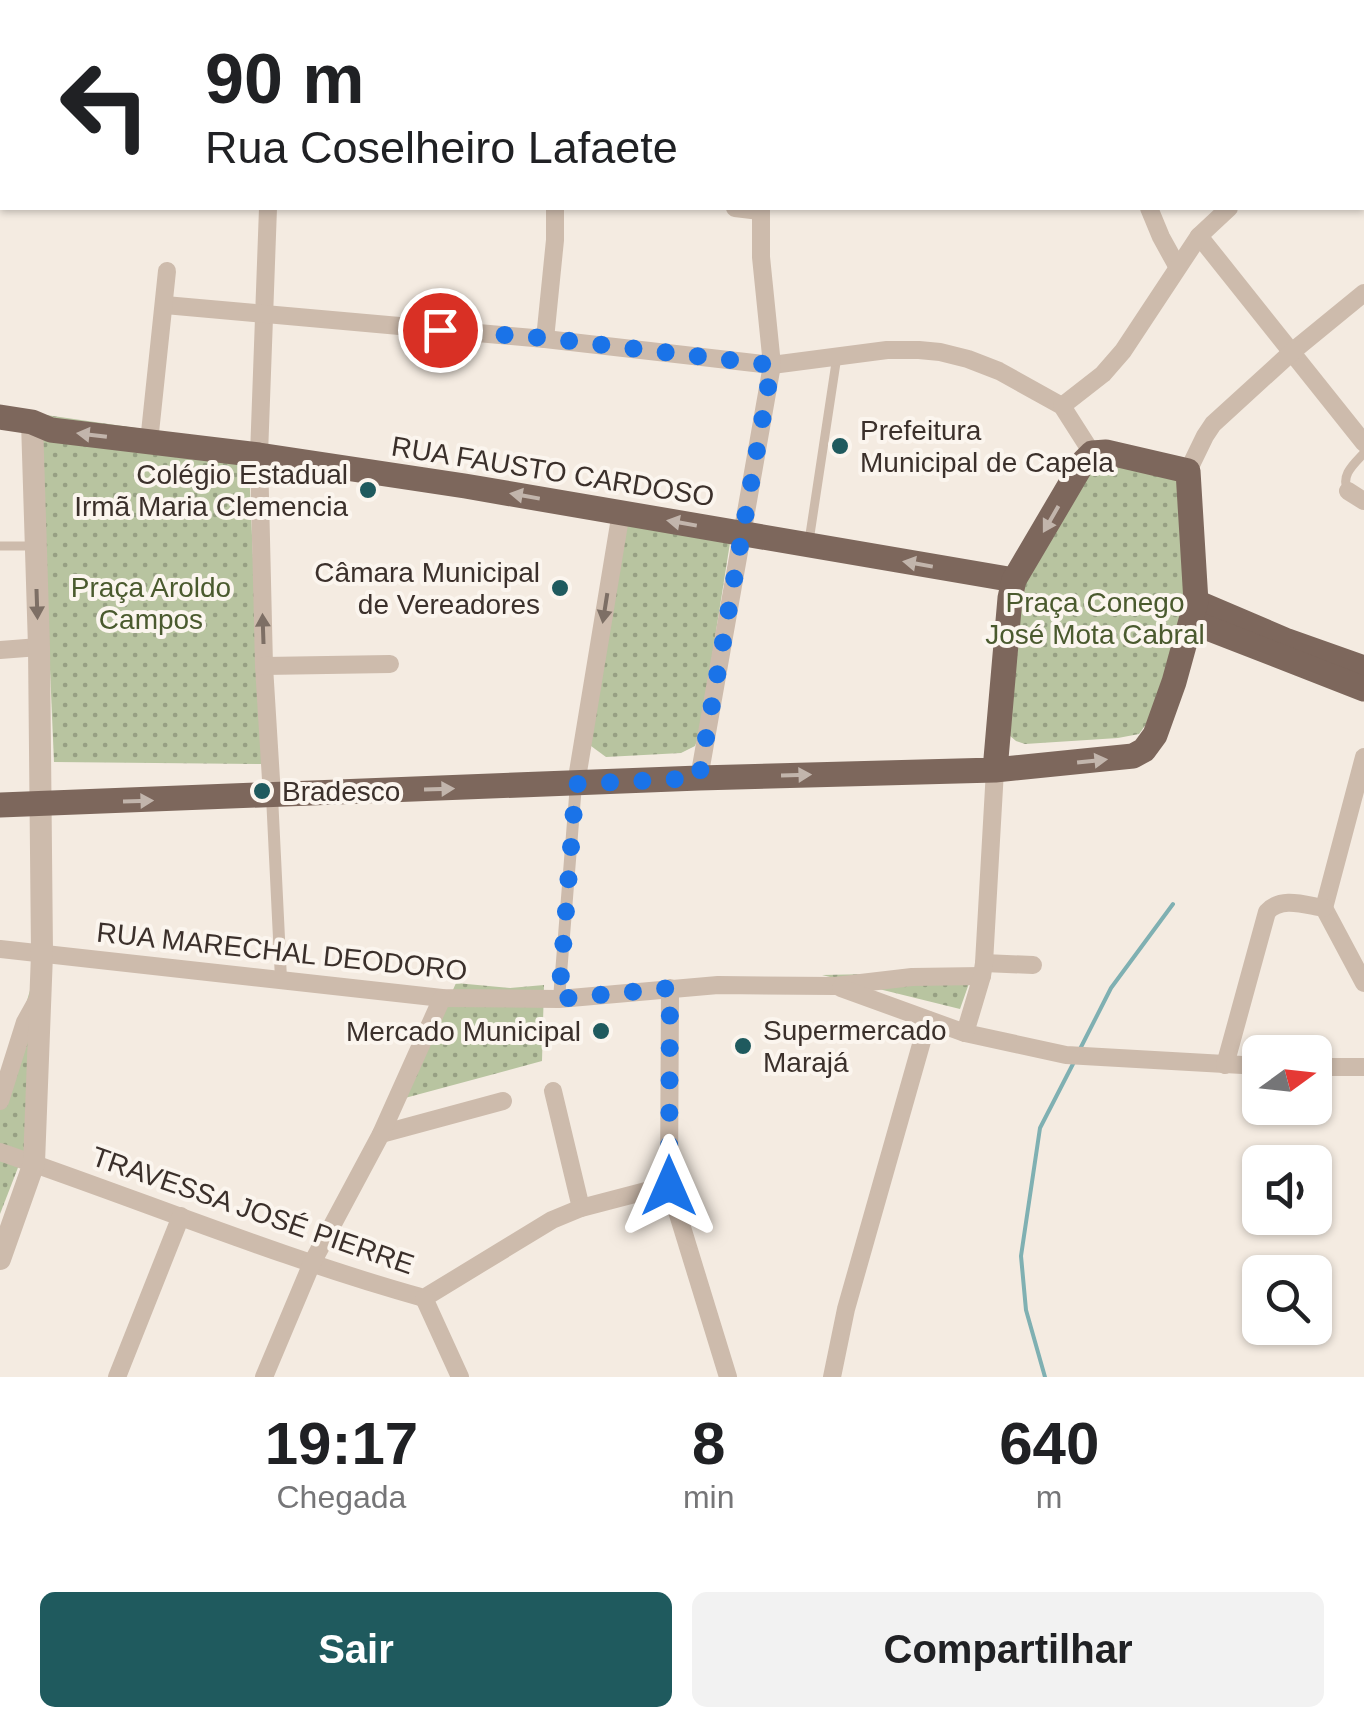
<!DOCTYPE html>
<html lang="pt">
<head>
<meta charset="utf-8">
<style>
  :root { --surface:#fff; --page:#f2f2f2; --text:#202124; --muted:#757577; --accent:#1f5a5e }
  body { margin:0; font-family:Helvetica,sans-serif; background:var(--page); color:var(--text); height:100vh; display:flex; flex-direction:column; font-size:38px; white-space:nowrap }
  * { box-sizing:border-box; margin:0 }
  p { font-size:32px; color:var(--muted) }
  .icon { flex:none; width:55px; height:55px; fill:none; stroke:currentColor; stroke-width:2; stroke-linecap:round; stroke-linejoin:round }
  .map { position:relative; height:1377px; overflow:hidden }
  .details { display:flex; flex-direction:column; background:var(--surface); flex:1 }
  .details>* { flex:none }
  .hud { position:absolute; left:0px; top:0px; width:1365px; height:210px; box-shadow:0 2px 8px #0004; background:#fff; color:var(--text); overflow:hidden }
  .needle { width:65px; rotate:75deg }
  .controls { position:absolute; left:1242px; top:1035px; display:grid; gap:20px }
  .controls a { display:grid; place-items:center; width:90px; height:90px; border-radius:15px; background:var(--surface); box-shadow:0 2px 8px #0004; font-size:50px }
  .pin { position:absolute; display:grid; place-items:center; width:85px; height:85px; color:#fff; margin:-42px; border:5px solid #fff; border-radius:50%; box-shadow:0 2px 10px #0007 }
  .me { position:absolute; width:110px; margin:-55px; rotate:0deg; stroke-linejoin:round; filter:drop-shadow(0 0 8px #0008) }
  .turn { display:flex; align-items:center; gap:35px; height:210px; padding:0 40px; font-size:45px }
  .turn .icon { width:130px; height:130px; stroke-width:2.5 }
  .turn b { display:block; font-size:70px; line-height:85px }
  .eta { display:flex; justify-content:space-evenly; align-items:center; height:170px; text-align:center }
  .eta b { font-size:60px; font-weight:700; line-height:70px }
  .button { display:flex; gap:20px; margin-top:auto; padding:20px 40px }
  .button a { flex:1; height:115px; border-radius:15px; background:var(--accent); color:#fff; font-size:40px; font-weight:700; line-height:115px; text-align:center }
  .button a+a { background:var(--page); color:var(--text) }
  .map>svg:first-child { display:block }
  .grass { fill:url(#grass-dots) }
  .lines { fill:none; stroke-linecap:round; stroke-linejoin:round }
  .stream { stroke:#7fb0b2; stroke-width:4 }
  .service { stroke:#cdbbac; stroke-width:9 }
  .pedestrian { stroke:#cdbbac; stroke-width:12 }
  .minor { stroke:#cdbbac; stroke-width:18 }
  .tertiary { stroke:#cdbbac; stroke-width:22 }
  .primary { stroke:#7d675c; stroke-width:25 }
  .oneway { fill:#c2b5ac }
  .oneway2 { fill:#7d6f65 }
  .route { stroke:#1a73e8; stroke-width:18; stroke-dasharray:0 32.4 }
  .poi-dot { fill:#1f5a5e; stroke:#fbf5ee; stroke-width:4 }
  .labels { text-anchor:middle; stroke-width:8; stroke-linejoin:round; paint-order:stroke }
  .poi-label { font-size:28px; fill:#3b302b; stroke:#fbf5ee; text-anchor:start }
  .street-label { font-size:28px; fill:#3b302b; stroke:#fbf5ee }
  .park-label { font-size:28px; fill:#4a5a2e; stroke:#fbf5ee }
</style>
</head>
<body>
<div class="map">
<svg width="1364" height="1377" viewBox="0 0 1364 1377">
  <defs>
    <pattern id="grass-dots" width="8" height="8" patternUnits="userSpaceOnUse" patternTransform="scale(2.5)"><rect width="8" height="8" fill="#b8c4a0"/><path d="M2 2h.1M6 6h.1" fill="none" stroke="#97a083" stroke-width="1.8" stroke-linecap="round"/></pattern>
  </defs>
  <rect width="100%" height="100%" fill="#f4ebe1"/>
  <g class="grass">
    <path d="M39,414L248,444L262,764L54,762Z"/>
    <path d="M1089,462L1176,469L1189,607L1147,723L1139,734L1118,738L1025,744L1016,741L1009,735L1012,581Z"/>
    <path d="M624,524L732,530L700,733L695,746L681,753L606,757L591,746L589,731Z"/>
    <path d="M37,966L31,1134L0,1214V1094Z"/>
    <path d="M973,972L960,1009L822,975Z"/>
    <path d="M456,983L510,988L544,985L542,1061L405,1098Z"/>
  </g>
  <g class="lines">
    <g class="stream">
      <path d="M1079,1051L1111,988L1173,904"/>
      <path d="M1045,1377L1026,1310L1021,1256L1040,1128L1075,1060"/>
    </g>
    <g class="service">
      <path d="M1348,491C1340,475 1354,464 1364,453"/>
      <path d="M809,541L837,356"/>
      <path d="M0,546H33"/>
    </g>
    <g class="pedestrian">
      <path d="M272,796L281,979"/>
      <path d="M559,999L576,784"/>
    </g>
    <g class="minor">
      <path d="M255,0L257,2"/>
      <path d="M742,0L743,2"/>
      <path d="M1120,2V0"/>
      <path d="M1220,2L1226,0"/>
      <path d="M1362,129H1364"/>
      <path d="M268,208L259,455L264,666L272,796"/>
      <path d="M735,208L760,211"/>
      <path d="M1149,208L1161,237L1177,266"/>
      <path d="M1199,236L1364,443"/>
      <path d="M165,305L545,339L772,365L887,350H919L940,352L968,359L999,371L1062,406L1092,453"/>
      <path d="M545,339L555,240V208"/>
      <path d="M1062,406L1103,374L1123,351L1199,236L1229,208"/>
      <path d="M149,442L167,271"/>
      <path d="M1188,471L1205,436L1213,424L1293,351L1364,293"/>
      <path d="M1348,491L1364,501"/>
      <path d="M0,650L39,647"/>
      <path d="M264,666L390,664"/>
      <path d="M699,778L772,365L761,257V208"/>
      <path d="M576,784L621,512"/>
      <path d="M1324,908L1364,757"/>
      <path d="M1324,908L1364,983"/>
      <path d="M0,949L442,998L559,999L718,985L835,986L912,977L982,976"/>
      <path d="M984,963L1033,965"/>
      <path d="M670,988L669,1185L728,1377"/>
      <path d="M841,988L965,1033L1066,1055L1260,1066"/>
      <path d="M965,1033L982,976L984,963L995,770"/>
      <path d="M1225,1065L1267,912C1281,896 1305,905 1324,908"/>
      <path d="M1315,1067H1364"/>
      <path d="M553,1091L581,1208"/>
      <path d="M0,1101L25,1022L40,995"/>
      <path d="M381,1134L503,1101"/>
      <path d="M0,1152C141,1200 280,1258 424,1298L552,1220L581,1208L669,1185"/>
      <path d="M424,1298L460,1377"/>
      <path d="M117,1377L181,1216"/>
      <path d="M264,1377L312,1263L381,1134L442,998"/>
      <path d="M832,1377L846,1309L928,1020"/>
    </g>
    <path class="tertiary" d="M0,1259L34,1163L42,954L39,647L32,422"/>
    <g class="primary">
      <path d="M0,417L32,422L51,430L259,455L465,486L1014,580"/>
      <path d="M1196,602L1285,640L1364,668"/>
      <path d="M1192,622L1364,689"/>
      <path d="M0,805L699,778L995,770L1133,756L1144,750L1155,735L1174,682L1196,602L1188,471L1106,452L1092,453L1084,461L1014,580L1010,598L995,770"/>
    </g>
  </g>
  <defs><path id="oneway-solid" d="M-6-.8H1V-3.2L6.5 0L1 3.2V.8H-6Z" transform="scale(2.5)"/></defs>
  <g class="oneway">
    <use href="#oneway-solid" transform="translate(92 435) rotate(-173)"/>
    <use href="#oneway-solid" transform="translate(525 496) rotate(-170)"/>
    <use href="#oneway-solid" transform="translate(1051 519) rotate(120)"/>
    <use href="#oneway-solid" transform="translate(682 523) rotate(-170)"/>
    <use href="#oneway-solid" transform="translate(918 564) rotate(-170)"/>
    <use href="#oneway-solid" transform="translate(1092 761) rotate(-6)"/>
    <use href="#oneway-solid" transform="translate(796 775) rotate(-2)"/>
    <use href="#oneway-solid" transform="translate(439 789) rotate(-2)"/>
    <use href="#oneway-solid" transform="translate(138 801) rotate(-2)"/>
  </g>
  <g class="oneway2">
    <use href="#oneway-solid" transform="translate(37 604) rotate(88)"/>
    <use href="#oneway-solid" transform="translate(605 608) rotate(99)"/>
    <use href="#oneway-solid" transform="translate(263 629) rotate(-92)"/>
  </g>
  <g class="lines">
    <path class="route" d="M440,330L545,338L772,365L699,778L576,784L559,999L670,988L669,1186"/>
  </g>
  <g class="poi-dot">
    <circle cx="840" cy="446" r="10"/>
    <circle cx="368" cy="490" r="10"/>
    <circle cx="560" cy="588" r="10"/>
    <circle cx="262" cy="791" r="10"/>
    <circle cx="601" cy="1031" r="10"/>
    <circle cx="743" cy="1046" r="10"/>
  </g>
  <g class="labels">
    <g class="poi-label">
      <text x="860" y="440">Prefeitura<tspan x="860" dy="32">Municipal de Capela</tspan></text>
      <text x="348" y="484" text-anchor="end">Colégio Estadual<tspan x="348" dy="32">Irmã Maria Clemencia</tspan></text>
      <text x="540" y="582" text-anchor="end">Câmara Municipal<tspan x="540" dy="32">de Vereadores</tspan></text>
      <text x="282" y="801">Bradesco</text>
      <text x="763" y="1040">Supermercado<tspan x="763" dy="32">Marajá</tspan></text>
      <text x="581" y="1041" text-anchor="end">Mercado Municipal</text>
    </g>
    <g class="street-label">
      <text transform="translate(553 471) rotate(9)" y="10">RUA FAUSTO CARDOSO</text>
      <text transform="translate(282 951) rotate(6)" y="10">RUA MARECHAL DEODORO</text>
      <text transform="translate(253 1210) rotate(19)" y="10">TRAVESSA JOSÉ PIERRE</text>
    </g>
    <g class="park-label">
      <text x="151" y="597">Praça Aroldo<tspan x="151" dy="32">Campos</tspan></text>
      <text x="1095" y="612">Praça Conego<tspan x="1095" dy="32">José Mota Cabral</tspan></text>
    </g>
  </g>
</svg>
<div class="controls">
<a><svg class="needle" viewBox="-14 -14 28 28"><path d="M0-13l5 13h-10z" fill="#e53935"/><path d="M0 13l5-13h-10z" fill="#757577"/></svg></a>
<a><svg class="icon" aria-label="sound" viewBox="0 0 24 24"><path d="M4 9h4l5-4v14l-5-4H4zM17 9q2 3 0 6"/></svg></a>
<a><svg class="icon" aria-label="search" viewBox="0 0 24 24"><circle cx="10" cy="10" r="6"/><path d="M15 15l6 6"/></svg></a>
</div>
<div class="pin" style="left:440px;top:330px;background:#d93025"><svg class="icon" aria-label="arrive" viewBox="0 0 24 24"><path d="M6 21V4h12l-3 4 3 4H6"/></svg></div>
<svg class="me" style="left:669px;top:1186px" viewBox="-20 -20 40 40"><path d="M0-17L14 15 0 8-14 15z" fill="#1a73e8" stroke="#fff" stroke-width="4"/></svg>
<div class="hud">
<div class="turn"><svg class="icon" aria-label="left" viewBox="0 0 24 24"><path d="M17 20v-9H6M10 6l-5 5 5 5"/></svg><div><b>90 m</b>Rua Coselheiro Lafaete</div></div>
</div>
</div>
<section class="details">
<div class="eta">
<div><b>19:17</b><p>Chegada</p></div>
<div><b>8</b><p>min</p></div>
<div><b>640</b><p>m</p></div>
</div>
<div class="button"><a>Sair</a><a>Compartilhar</a></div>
</section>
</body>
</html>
